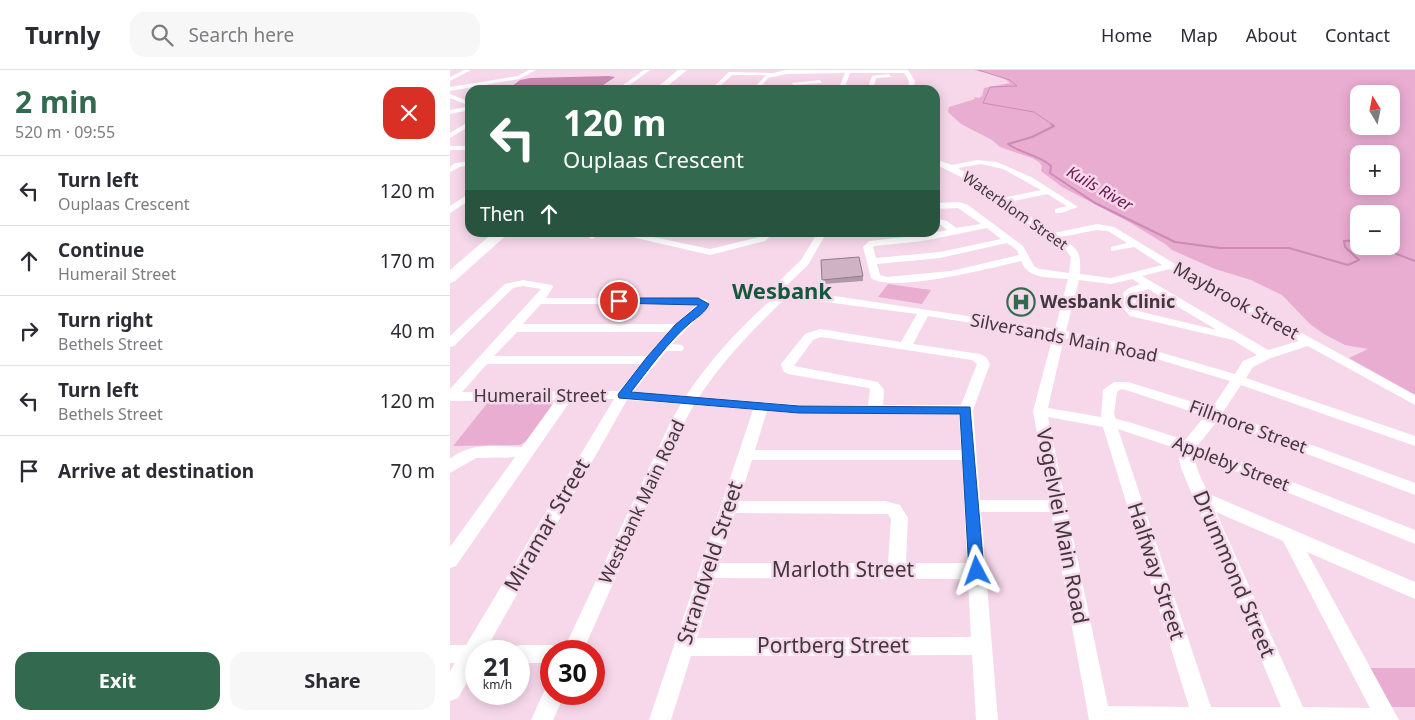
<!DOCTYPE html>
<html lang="en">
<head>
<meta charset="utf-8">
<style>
  :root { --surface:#fff; --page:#f7f7f7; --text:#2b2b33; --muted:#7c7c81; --line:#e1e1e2; --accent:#33694f }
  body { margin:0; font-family:"Noto Sans",sans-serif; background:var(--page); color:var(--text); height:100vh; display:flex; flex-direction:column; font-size:19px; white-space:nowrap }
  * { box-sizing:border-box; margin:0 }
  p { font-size:16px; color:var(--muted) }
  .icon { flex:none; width:28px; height:28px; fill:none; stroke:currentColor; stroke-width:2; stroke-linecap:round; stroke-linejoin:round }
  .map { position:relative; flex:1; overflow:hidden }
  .side { display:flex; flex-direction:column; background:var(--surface); width:450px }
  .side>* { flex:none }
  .guide { position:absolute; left:15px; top:15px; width:475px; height:152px; border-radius:15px; box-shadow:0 2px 12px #0003; background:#33694f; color:#fff; overflow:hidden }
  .needle { width:32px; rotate:350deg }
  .buttons { position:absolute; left:900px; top:15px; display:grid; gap:10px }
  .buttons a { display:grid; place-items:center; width:50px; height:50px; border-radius:10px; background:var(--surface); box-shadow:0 2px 12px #0003; font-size:25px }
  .speed { position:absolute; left:15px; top:570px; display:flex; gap:10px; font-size:25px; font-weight:700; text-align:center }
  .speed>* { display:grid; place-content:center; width:65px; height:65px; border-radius:50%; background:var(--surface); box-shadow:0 2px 12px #0003; line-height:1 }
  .speed small { font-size:12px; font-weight:400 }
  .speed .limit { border:8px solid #d22; background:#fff; color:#111 }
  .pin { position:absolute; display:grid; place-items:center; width:42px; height:42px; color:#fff; margin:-21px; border:2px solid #fff; border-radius:50%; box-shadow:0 1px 5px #0007 }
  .me { position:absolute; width:55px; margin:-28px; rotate:356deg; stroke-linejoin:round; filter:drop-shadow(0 0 4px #0008) }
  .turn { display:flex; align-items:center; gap:18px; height:105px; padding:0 15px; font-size:22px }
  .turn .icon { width:65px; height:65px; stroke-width:2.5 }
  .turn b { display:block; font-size:35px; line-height:42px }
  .then { display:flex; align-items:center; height:48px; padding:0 15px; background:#0003; gap:10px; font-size:19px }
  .round { display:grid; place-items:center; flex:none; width:52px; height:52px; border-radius:15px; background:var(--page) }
  .head { display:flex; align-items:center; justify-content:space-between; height:85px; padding:0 15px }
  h1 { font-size:30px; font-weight:700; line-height:38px; color:var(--accent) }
  .primary-button { display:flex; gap:10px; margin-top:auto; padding:10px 15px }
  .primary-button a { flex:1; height:58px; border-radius:15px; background:var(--accent); color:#fff; font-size:20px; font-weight:700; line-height:58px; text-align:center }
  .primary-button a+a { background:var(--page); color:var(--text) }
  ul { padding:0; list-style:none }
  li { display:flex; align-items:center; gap:15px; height:70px; padding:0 15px; border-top:1px solid var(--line) }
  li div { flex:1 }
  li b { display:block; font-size:19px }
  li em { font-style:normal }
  header { display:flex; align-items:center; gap:30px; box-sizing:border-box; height:70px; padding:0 25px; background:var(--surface); border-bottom:1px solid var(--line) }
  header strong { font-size:24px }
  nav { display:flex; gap:28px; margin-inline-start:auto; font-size:18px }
  .search { width:350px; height:45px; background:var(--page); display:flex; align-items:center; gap:12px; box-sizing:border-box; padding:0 18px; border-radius:15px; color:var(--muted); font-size:19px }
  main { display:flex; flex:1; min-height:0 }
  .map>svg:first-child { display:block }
  .green { fill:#e9add2; fill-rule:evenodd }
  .water { fill:#cd8ab5 }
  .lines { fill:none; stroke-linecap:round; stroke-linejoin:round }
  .stream-far1 { stroke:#cd8ab5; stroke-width:1 }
  .stream { stroke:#cd8ab5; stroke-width:2 }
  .minor { fill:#fff; fill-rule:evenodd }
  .highway { fill:#fff; fill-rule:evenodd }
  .wall { fill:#b299a9 }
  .building { fill:#cfb2c4; stroke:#917d89 }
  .route { fill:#1a73e8; stroke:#114b97 }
  .labels { text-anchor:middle; stroke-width:5; stroke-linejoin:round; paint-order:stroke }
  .far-street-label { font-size:15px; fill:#42373e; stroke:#f6d8ea }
  .far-water-label { font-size:16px; font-style:italic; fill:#661650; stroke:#f6d8ea }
  .street-label { font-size:18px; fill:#42373e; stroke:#f6d8ea }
  .poi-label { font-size:18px; font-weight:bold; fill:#42373e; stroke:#f6d8ea; text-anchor:start }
  .near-street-label { font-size:21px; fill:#42373e; stroke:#f6d8ea }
  .district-label { font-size:22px; font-weight:bold; fill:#16583d; stroke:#f6d8ea }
</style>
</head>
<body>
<header>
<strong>Turnly</strong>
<div class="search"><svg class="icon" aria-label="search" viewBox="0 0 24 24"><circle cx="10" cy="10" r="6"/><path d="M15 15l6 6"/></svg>Search here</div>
<nav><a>Home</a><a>Map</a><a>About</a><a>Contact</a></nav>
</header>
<main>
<section class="side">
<div class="head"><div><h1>2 min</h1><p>520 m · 09:55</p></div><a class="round" style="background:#d93025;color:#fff"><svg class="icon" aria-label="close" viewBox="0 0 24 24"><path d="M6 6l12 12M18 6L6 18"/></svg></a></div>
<ul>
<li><svg class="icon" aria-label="left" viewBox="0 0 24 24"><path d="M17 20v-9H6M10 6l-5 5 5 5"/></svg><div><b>Turn left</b><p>Ouplaas Crescent</p></div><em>120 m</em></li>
<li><svg class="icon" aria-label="ahead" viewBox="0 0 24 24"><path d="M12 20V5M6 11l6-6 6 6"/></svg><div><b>Continue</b><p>Humerail Street</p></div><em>170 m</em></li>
<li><svg class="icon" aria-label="right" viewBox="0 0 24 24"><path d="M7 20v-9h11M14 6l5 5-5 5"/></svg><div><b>Turn right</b><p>Bethels Street</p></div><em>40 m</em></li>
<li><svg class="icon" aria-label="left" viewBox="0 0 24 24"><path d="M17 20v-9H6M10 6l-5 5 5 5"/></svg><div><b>Turn left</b><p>Bethels Street</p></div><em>120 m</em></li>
<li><svg class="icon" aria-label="arrive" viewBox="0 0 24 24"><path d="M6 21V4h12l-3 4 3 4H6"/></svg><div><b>Arrive at destination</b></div><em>70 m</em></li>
</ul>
<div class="primary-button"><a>Exit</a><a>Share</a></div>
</section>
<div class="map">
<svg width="965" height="650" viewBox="0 0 965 650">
  <rect width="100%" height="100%" fill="#f6d8ea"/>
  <g class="green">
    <path d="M523,0H965V325L899,288L918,279L895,275L874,264L860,254L832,225L801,210L765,199L722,180L715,174L679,152L612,117L591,101L592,96L589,92L582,88L550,77L542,70L511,54L498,42L499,37L525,29L524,27L529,28L532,26L534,18L560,13C551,4 534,2 523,0ZM909,24H941V56H909ZM909,84H941V116H909ZM909,144H941V176H909Z"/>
    <path d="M438,214L481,220L472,234L428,227Z"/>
    <path d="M39,331L100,332L102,335L76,371L70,375L3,376Z"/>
    <path d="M916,598H965V637H937Z"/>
  </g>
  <path class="water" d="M159,6L165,7L146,20H57L70,10L81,8Z"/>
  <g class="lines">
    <path class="stream-far1" d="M528,0L560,10L567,16L540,17L533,33L584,42L603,55"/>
    <g class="stream">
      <path d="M601,54L604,56L582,67L558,74C572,84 590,85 601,96L600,103L645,133L725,172L770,178H839L898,195L909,190L895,177L894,171L909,170"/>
      <path d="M926,176L965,191"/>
    </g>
    <g class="minor">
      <path d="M14,0H21L0,11V7Z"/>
      <path d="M79,0H86L69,9L0,21V17L68,6Z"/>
      <path d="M194,0H200L173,20H166Z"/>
      <path d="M336,0H458L465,11L464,20H458L459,11L454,3H400L394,20H388L395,3L336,4L318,8L308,20H302L316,5H282L266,20H260L279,2L324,3Z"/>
      <path d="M439,4L441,7L426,8L423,20H417L422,6Z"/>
      <path d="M370,10L372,13L344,15L341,13Z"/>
      <path d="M0,24L20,32V36L0,28Z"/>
      <path d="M20,36V40L0,44V40Z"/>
      <path d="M20,51V56L0,68V63Z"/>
      <rect x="0" y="76" width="20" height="4"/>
      <path d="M485,89L502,95L527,90L547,92L583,108L628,137L611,143H605V139L617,136L597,124L559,132L604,163L647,154L664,157L725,194L965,325V335L858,276L821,288L803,297L796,308L965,366V376L791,315L773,342L965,413V425L768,350L748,375L965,460V474L745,385C745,399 753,412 759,424L965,512V529L857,482L949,650H639L601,442H531L548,650H526L522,585L241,586L221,650H199L303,340L244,335L236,349L133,581H113L222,349L231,334L177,330L35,581H26V596L8,628L0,631V601L5,593H0V575H16L164,329L121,330L6,496L0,498V477L65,387L26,388L0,403V389C20,372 48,376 72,377L106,330L0,331V319L91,219L73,216L63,218L4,276L0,277V266L55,214L73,210L102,215L103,217L96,228H248L257,230L260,235L258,237L222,274L232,275L234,278L232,281H216L183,322L236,326C262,287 293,254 328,224L337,221L371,224L605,259L618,209C601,207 578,210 571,191C544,197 442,224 421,208L413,177L419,171L473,165L497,160L491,155L485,154V148L497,151L506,158L531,154L508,138L485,139V133L509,132L518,135L573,176L584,196L589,199L619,203L621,187L616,180L509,106L485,94ZM531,94L553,99L591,120L553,128L508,98ZM537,158L551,169L490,182L426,188L423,177L425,176L473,171ZM647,160L658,161L677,173L661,177V181L684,177L712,195L661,208L630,204C631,182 629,180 611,167ZM557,173L567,180L569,185L501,201L437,207L430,205L427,194L490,188ZM720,199L849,271L818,280L692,206ZM682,209L690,214L679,218L673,223L674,239L680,246L783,270L807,285L793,291L785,304L709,282L616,261L629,210L661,214ZM698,219L767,260L688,241L686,239L685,224ZM337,227L467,244L451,272L370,259L355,264L331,294L333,301L338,304L419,318L420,320L418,335H349L249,327C274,289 304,258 337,227ZM91,234H248L226,254H73ZM478,246L603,266L583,341L599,430H530L523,340L540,294L536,287L530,284L463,274ZM67,262H219L197,286H44ZM371,267L522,290L527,294L511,335H433L434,320L428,312L344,296L363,270ZM614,268L700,287L780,311L762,338L678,312H664L653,320L651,347L598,338ZM37,294H191L169,321L12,322ZM671,319L676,320L755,346L735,370L682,353L666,349L664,344L667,322ZM317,341L349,343L509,344L511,380H305ZM598,347L653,357L739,637L658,636ZM668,359L731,380L729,388L731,398L831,637H761ZM302,390H512L517,493H456L458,448L450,435L435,431H289ZM766,442L833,471L920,638L853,637ZM285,443L438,444L441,449L438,493H270ZM265,508L518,509L521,567L247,568Z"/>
      <path d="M20,91V95L10,97L0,102V97L5,93Z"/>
      <path d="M20,123V130L0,143V136Z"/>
      <path d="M142,162H154L142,169L137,166Z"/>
      <path d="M160,162H180L260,179L309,167L314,162H325L315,171L260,185Z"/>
      <path d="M368,162H377L358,195L333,219H325L324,217L325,215L351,190Z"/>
      <path d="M69,575H101L108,577L110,581H101V593H69V581H60L62,577Z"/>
      <path d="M101,615V624H115L103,650H81L96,617Z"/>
    </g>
    <g class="highway">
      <path d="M228,0H237L213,20H204Z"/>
      <path d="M44,162H60L5,211L0,213V200Z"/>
    </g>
  </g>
  <path class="wall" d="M371,190L413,206V211L373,214Z"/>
  <path class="building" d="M409,187L413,206L372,210L371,190Z"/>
  <path class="route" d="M169,228H248L259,234C256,242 246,248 240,253C217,273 199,299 181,322L349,336L520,337L534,501L532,505L527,507L521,505L519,501L510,344L349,343L169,328L168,325L169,323L197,287L225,255L249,235L166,233V229Z"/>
  <defs>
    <g id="hospital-ring" transform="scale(1.4375)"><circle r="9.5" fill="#f6d8ea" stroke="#33694f" stroke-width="1.5"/><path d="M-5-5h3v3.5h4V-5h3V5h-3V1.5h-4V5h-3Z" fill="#33694f"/></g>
  </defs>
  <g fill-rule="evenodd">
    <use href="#hospital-ring" x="571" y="232"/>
  </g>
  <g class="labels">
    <g class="far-street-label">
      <text transform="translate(565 141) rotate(35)" y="5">Waterblom Street</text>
    </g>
    <g class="far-water-label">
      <text transform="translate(650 118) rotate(30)" y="6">Kuils River</text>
    </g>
    <g class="street-label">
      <text transform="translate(786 231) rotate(29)" y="6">Maybrook Street</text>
      <text transform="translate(614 268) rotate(11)" y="6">Silversands Main Road</text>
      <text x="90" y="332">Humerail Street</text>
      <text transform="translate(798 357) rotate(20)" y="6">Fillmore Street</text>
      <text transform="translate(781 394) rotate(21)" y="6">Appleby Street</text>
      <text transform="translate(192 432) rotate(-65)" y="6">Westbank Main Road</text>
    </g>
    <g class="poi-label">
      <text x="590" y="238">Wesbank Clinic</text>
    </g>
    <g class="near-street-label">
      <text transform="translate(97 455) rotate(-60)" y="7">Miramar Street</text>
      <text transform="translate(612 456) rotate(79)" y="7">Vogelvlei Main Road</text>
      <text transform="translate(260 493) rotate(-72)" y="7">Strandveld Street</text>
      <text x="393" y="507">Marloth Street</text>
      <text transform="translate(706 501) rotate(72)" y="7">Halfway Street</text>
      <text transform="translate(784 504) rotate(67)" y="7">Drummond Street</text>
      <text x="383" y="583">Portberg Street</text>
    </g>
    <g class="district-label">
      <text x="332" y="229">Wesbank</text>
    </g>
  </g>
</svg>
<div class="buttons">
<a><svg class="needle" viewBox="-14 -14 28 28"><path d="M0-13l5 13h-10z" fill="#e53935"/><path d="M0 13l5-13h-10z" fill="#7c7c81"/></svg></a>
<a>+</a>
<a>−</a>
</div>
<div class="speed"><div>21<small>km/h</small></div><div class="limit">30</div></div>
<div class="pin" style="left:169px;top:231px;background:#d93025"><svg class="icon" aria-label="arrive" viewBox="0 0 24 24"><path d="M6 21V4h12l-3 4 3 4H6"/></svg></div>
<svg class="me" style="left:527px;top:501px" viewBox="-20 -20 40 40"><path d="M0-17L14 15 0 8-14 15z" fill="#1a73e8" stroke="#fff" stroke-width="4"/></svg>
<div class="guide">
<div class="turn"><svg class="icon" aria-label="left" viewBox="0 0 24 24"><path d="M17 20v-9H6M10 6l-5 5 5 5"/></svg><div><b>120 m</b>Ouplaas Crescent</div></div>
<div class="then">Then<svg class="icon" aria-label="ahead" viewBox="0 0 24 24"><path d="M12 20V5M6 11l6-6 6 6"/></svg></div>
</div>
</div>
</main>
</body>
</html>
